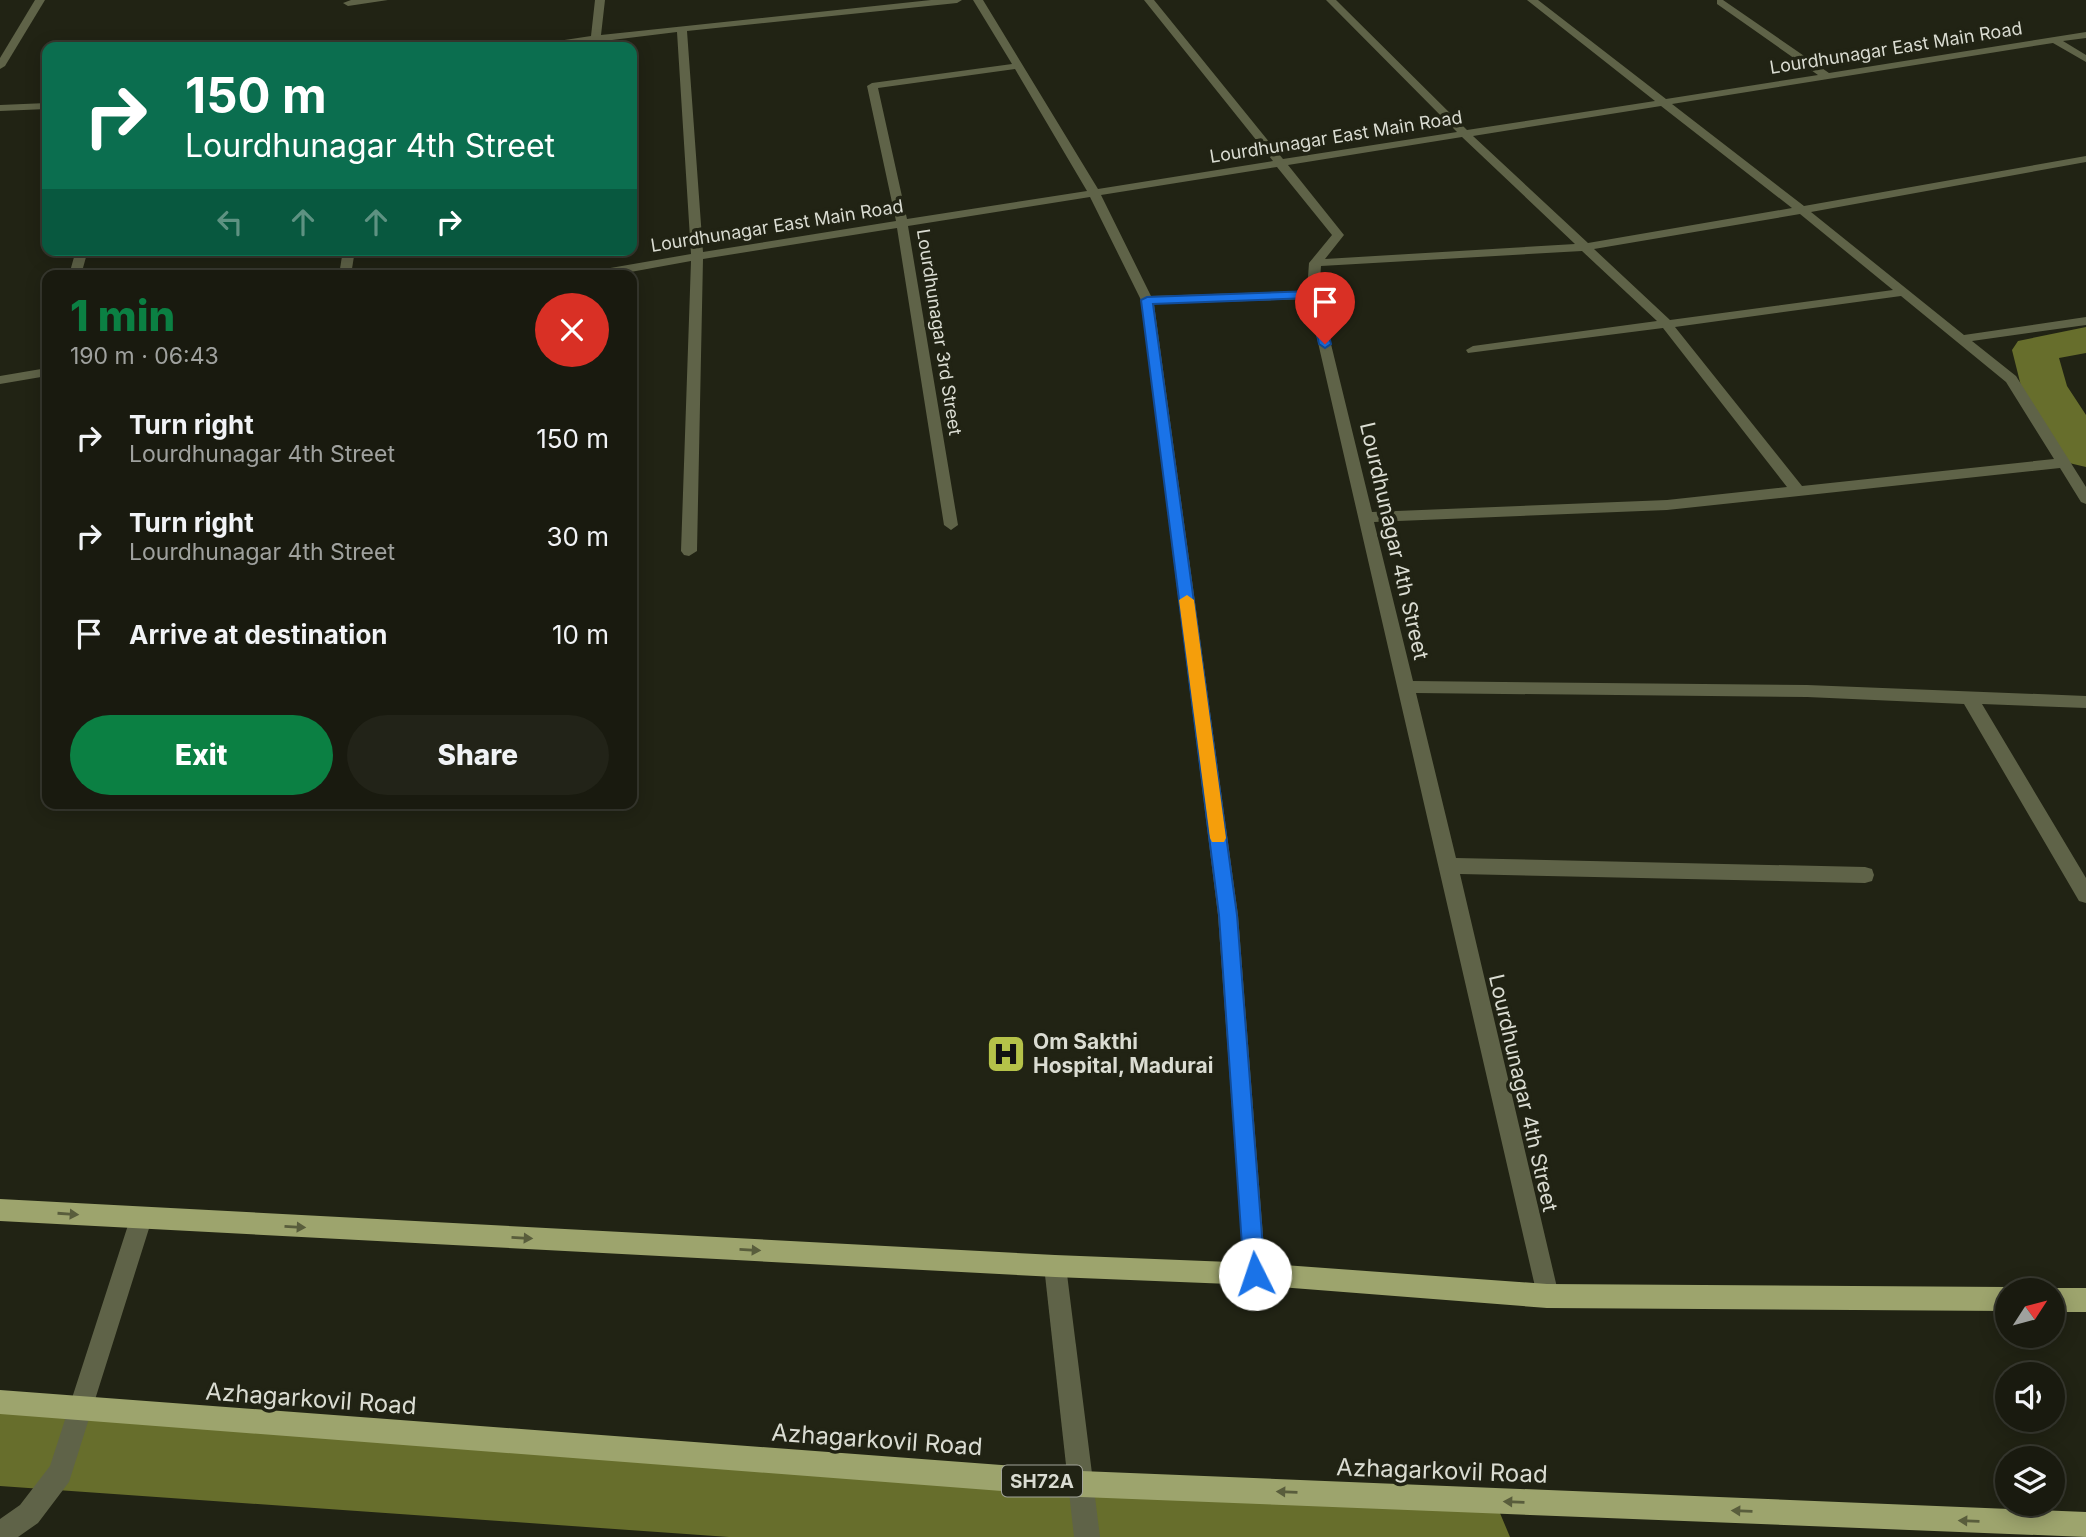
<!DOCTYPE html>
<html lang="en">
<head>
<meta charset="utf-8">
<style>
  :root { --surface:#191a0f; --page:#222318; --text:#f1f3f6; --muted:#9fa19e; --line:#37382f; --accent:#0b8043 }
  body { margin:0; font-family:Inter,sans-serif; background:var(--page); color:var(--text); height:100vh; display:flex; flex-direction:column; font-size:26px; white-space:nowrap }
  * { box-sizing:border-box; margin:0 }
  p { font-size:23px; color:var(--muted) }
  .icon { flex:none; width:38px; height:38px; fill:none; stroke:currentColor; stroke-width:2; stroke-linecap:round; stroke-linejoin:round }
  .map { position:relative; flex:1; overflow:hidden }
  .drawer { position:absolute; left:42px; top:270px; width:595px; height:539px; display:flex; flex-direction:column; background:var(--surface); border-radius:14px; box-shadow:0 4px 18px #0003,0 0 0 2px var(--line) }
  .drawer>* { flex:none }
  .hud { position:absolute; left:42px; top:42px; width:595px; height:214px; border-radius:14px; box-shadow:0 4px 18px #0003,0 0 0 2px var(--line); background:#0b6e4f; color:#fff; overflow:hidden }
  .needle { width:46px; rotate:54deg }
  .tools { position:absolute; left:1995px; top:1278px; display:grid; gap:14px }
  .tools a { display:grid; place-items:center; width:70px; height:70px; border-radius:50%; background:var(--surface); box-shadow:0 4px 18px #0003,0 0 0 2px var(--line); font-size:35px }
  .pin { position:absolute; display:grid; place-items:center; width:60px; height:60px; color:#fff; margin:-72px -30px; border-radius:50% 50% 50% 0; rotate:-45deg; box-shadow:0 0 7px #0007 }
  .pin .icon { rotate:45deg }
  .me { position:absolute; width:77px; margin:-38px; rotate:356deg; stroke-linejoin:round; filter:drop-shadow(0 0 5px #0008) }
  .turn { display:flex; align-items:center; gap:24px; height:147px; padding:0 28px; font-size:32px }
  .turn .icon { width:91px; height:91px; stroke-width:2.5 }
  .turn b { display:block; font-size:49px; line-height:60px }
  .lanes { display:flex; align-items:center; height:66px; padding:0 28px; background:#0003; justify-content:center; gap:35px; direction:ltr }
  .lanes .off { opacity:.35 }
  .round { display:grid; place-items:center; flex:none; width:74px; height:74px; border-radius:37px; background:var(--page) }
  .headline { display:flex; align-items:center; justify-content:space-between; height:119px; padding:0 28px }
  h1 { font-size:42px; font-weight:800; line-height:52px; color:var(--accent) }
  .primary-button { display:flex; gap:14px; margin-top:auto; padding:14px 28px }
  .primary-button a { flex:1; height:80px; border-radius:42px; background:var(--accent); color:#fff; font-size:28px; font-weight:800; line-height:80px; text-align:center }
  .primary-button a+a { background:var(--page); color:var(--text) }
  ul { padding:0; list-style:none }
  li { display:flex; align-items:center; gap:21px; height:98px; padding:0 28px }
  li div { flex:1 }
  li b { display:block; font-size:26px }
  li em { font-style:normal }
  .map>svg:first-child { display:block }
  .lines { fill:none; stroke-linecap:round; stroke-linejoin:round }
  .canal { fill:#676e2c; fill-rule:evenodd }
  .minor { fill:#5f6348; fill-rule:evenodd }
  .primary { fill:#9da46d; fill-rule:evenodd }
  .oneway { fill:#595d3c }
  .route { fill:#1a73e8; stroke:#114b97; stroke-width:2 }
  .slow { fill:#f59e0b }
  .labels { text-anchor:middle; stroke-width:7; stroke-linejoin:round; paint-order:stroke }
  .far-street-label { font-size:18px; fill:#dadcd2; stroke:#212314 }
  .shield { fill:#212314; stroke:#a2a499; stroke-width:2 }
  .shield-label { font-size:19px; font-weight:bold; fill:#dadcd2 }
  .street-label { font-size:21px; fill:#dadcd2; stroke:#212314 }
  .poi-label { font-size:21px; font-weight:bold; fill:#dadcd2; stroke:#212314; text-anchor:start }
  .near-street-label { font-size:24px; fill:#dadcd2; stroke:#212314 }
</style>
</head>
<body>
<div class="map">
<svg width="2086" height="1537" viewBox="0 0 2086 1537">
  <rect width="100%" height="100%" fill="#212314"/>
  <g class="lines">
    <g class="canal">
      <path d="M2086,327V353L2059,358L2067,386L2086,415V467L2069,463L2021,386L2012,350L2018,341Z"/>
      <path d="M0,1402L1006,1470L1466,1493L1497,1506L1510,1537H729L0,1486Z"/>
    </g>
    <g class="minor">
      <path d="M35,0H45L5,66L0,69V58Z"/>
      <path d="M388,0L348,6L343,3L351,0Z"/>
      <path d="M595,0H605L601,35L931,0H962L957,3L687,31L703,252L896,221L867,86L872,83L1012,64L973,0H983L1098,189L1273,161L1144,0H1154L1283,159L1457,132L1326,0H1336L1467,130L1655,101L1527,0H1538L1666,99L1818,75L1717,4V0H1723L1829,73L2086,32V38L2063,41L2086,55V62L2053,43L1672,104L1804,206L2086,156V162L1811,212L1964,335L2086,317V325L1972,341L2016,376L2086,487V504L2081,502L2060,468L1667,510L1374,522L1413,681L1807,685L2086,696V708L1982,704L2086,878V903L2079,901L1964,704L1807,697L1416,693L1456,858L1865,867L1872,869L1874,875L1872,881L1865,883L1460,874L1559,1296L1555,1304L1547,1308L1539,1304L1308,299L1154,304L1238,915L1266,1274L1263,1282L1255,1285L1247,1282L1244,1274L1218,915L1141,300L1090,197L908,226L958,525L951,530L944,525L897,228L703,259L697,551L689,556L684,555L681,551L691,261L614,275H587L593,271L691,254L677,32L555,47H533L538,44L591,36ZM1015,69L1087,191L907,219L878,88ZM1661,106L1792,208L1588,243L1473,136ZM1462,137L1575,244L1325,259L1344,235L1288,165ZM1277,167L1332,235L1309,263L1307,291L1151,296L1101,195ZM1800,214L1893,290L1670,320L1594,249ZM1582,251L1657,321L1473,346L1466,350L1468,353L1663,328L1787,487L1667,500L1372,512L1319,295L1321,266ZM1901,296L2006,382L2054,459L1802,486L1675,327Z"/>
      <path d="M47,103V109L0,111V105Z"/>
      <path d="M76,250H88L81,275H69Z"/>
      <path d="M343,250H355L351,275H339Z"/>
      <path d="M47,368V376L0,384V376Z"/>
      <path d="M141,1208L149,1211L152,1219L69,1482L38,1523L18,1537H0V1519L20,1505L50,1466L130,1219L133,1211Z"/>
      <path d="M1055,1255L1063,1258L1066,1266L1100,1537H1074L1044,1266L1047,1258Z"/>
    </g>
    <g class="primary">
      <path d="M0,1199L1055,1255L1255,1263L1547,1284L2007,1287L2013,1290H2007V1311L1547,1308L1255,1285L1055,1277L0,1221Z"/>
      <path d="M2053,1288H2086V1312H2053V1290H2050Z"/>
      <path d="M0,1390L1081,1471L2086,1512V1537L1081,1497L0,1414Z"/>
    </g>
  </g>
  <defs><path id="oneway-solid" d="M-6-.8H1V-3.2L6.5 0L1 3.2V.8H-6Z" transform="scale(1.75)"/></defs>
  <g class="oneway">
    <use href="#oneway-solid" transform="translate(68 1214) rotate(4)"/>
    <use href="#oneway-solid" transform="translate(295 1227) rotate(3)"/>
    <use href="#oneway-solid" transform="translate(522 1238) rotate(3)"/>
    <use href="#oneway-solid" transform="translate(750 1250) rotate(3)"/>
    <use href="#oneway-solid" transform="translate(1287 1492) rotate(-178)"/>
    <use href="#oneway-solid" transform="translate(1514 1502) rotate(-178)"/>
    <use href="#oneway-solid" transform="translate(1742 1511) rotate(-178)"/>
    <use href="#oneway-solid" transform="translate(1969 1521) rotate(-178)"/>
  </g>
  <path class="route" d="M1313,291L1319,295L1331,344L1325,348L1319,344L1309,298L1153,304L1237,915L1265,1274L1262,1281L1255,1284L1248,1281L1244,1274L1219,915L1141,300L1147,297Z"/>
  <path class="slow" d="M1187,595L1194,600L1226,838L1224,842H1212L1210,838L1179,600Z"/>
  <defs>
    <g id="hospital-square" transform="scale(2.0125)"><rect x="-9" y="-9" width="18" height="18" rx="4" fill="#b5c249" stroke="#212314"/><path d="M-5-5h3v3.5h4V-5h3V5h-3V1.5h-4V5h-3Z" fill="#111"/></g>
  </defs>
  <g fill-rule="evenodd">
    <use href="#hospital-square" x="1006" y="1054"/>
  </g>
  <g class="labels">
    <g class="far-street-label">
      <text transform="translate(1896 48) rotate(-9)" y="6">Lourdhunagar East Main Road</text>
      <text transform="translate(1336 137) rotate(-9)" y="6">Lourdhunagar East Main Road</text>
      <text transform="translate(777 226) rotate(-9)" y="6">Lourdhunagar East Main Road</text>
      <text transform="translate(939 332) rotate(81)" y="6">Lourdhunagar 3rd Street</text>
    </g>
    <rect class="shield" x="1002" y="1465.5" width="80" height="31" rx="5"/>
    <g class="shield-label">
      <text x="1042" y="1488">SH72A</text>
    </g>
    <g class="street-label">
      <text transform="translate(1394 541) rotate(77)" y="7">Lourdhunagar 4th Street</text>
      <text transform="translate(1523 1093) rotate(77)" y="7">Lourdhunagar 4th Street</text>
    </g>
    <g class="poi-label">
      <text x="1033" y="1049">Om Sakthi<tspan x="1033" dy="24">Hospital, Madurai</tspan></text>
    </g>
    <g class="near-street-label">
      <text transform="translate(311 1399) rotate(4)" y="8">Azhagarkovil Road</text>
      <text transform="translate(877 1440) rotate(4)" y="8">Azhagarkovil Road</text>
      <text transform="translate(1442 1471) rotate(2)" y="8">Azhagarkovil Road</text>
    </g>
  </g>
</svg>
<div class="tools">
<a><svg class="needle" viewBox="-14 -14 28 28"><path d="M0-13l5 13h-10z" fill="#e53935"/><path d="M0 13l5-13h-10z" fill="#9fa19e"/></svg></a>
<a><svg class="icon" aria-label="sound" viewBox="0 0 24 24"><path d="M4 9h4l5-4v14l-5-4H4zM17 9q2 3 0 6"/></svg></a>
<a><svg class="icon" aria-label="layers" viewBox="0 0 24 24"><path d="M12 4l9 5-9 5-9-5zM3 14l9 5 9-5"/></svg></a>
</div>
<div class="pin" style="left:1325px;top:344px;background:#d93025"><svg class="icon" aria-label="arrive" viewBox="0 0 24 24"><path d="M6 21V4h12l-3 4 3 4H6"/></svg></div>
<svg class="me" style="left:1255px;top:1274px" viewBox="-20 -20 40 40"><circle r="19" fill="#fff"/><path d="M0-13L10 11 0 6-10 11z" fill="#1a73e8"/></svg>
<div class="hud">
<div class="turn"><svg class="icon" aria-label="right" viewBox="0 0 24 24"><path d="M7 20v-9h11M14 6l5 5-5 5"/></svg><div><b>150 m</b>Lourdhunagar 4th Street</div></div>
<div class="lanes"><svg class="icon off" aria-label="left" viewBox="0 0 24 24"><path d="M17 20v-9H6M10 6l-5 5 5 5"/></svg><svg class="icon off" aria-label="ahead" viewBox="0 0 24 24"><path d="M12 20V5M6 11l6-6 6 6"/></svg><svg class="icon off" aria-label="ahead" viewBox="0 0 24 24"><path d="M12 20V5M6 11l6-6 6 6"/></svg><svg class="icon" aria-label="right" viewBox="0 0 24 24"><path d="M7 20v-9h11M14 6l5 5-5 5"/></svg></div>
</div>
<section class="drawer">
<div class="headline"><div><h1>1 min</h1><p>190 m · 06:43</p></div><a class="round" style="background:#d93025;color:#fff"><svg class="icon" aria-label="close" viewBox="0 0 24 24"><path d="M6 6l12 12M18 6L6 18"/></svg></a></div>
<ul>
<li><svg class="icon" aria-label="right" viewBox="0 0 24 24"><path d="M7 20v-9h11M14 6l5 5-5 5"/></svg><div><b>Turn right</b><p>Lourdhunagar 4th Street</p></div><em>150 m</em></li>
<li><svg class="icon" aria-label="right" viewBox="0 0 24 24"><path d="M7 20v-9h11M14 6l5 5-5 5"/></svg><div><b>Turn right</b><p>Lourdhunagar 4th Street</p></div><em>30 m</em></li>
<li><svg class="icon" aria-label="arrive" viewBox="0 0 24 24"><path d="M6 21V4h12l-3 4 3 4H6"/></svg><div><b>Arrive at destination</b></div><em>10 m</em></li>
</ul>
<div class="primary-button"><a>Exit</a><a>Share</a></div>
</section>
</div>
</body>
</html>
